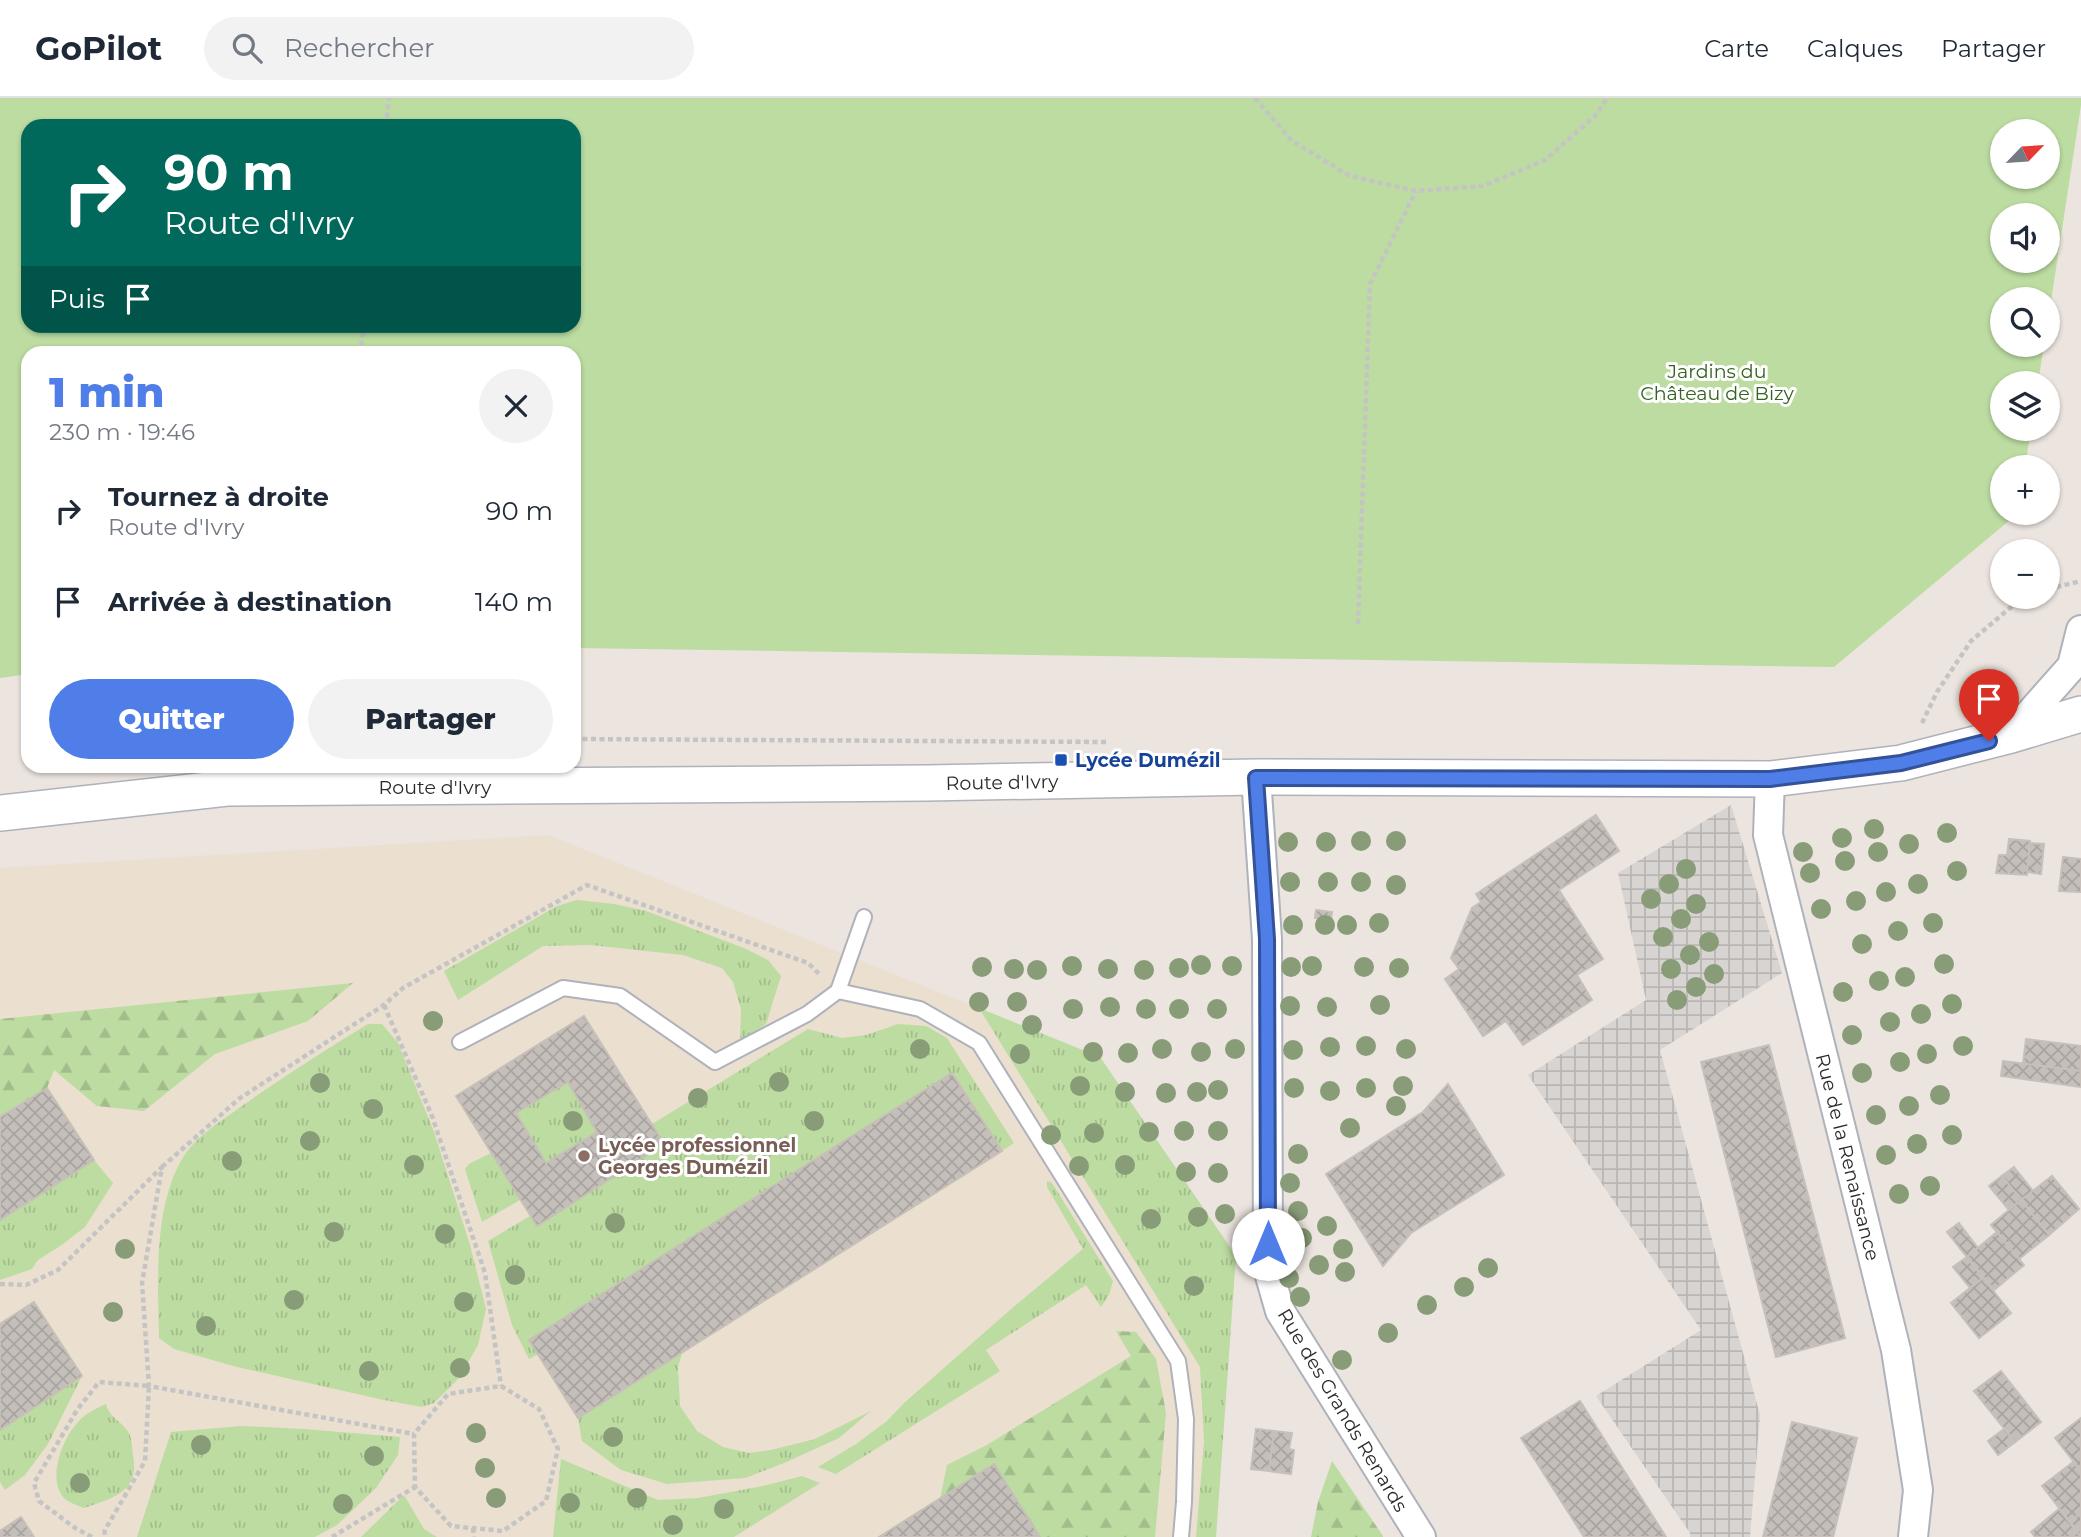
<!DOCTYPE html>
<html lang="fr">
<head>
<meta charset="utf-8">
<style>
  :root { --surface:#fff; --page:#f2f2f3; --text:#1f2937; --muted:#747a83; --line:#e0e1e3; --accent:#4f7ee8 }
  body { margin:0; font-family:Montserrat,sans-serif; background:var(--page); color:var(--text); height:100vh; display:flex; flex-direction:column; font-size:26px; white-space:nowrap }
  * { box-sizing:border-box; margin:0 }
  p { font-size:23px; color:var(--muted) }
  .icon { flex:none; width:38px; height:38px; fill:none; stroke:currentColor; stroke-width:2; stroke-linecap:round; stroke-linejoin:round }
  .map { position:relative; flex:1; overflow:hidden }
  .sheet { position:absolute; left:21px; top:248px; width:560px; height:427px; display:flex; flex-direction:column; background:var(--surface); border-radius:21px; box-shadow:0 2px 5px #0004 }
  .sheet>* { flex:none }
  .top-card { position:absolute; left:21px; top:21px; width:560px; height:214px; border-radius:21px; box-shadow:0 2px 5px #0004; background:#00695c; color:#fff; overflow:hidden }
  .needle { width:46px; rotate:65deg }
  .fabs { position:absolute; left:1990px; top:21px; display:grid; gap:14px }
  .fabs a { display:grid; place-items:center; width:70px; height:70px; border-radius:50%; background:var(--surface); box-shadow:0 2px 5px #0004; font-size:35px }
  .pin { position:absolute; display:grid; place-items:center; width:60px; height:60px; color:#fff; margin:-72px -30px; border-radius:50% 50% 50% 0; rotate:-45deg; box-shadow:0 0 7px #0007 }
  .pin .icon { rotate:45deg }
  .me { position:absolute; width:77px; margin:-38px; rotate:0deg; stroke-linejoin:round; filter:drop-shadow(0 0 5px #0008) }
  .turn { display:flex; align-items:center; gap:24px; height:147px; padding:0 28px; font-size:32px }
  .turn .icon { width:91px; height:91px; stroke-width:2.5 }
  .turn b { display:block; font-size:49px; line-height:60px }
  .then { display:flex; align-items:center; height:66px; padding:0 28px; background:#0003; gap:14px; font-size:26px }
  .round { display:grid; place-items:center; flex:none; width:74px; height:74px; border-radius:37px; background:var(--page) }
  .summary { display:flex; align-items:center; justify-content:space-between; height:119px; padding:0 28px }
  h1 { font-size:42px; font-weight:800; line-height:52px; color:var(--accent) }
  .action { display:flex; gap:14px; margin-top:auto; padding:14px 28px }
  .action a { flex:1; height:80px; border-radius:42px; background:var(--accent); color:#fff; font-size:28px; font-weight:800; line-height:80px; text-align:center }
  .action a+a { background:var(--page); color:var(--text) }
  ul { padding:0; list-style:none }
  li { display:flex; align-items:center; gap:21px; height:91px; padding:0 28px }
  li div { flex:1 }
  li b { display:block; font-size:26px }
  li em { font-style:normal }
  header { display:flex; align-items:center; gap:42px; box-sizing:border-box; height:98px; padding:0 35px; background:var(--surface); border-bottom:2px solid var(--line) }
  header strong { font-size:33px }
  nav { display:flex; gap:38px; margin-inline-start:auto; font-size:24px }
  .search { width:490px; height:63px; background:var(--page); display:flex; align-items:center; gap:18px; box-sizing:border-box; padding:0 24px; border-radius:38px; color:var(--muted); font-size:26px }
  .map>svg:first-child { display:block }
  .education { fill:#ebdfd0 }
  .grass { fill:url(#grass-tufts) }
  .forest { fill:url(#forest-firs) }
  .park { fill:#bcdca1; fill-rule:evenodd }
  .plaza { fill:url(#plaza-grid) }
  .building { fill:url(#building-cross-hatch); stroke:#c7c0b8; stroke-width:2; fill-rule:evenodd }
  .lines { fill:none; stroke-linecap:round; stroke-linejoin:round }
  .service-casing { stroke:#afb2ba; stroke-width:18 }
  .minor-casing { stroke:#afb2ba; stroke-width:32 }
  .tertiary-casing { stroke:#afb2ba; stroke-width:38 }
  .path { stroke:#c4c4c4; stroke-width:4.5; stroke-dasharray:5 3.5; stroke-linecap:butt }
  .service { stroke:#fff; stroke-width:14 }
  .minor { stroke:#fff; stroke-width:28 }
  .tertiary { stroke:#fff; stroke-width:35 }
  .tree { fill:#879c77 }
  .route-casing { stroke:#335297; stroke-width:18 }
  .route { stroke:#4f7ee8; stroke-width:12 }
  .transit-dot { fill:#1a4fb4; stroke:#fff; stroke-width:2.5 }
  .education-dot { fill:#8d6e63; stroke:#fff; stroke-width:2.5 }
  .labels { text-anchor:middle; stroke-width:6; stroke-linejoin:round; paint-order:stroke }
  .park-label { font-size:19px; fill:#366122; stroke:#fff }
  .transit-label { font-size:19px; font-weight:bold; fill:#164399; stroke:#fff; text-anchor:start }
  .street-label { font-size:19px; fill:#2b2b2b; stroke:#fff }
  .education-label { font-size:19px; font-weight:bold; fill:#785e54; stroke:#fff; text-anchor:start }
</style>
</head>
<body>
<header>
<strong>GoPilot</strong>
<div class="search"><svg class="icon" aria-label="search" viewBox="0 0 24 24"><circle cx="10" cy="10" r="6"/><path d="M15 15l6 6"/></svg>Rechercher</div>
<nav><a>Carte</a><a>Calques</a><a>Partager</a></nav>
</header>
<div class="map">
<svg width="2081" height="1439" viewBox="0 0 2081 1439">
  <defs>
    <pattern id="grass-tufts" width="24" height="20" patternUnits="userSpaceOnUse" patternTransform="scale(1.75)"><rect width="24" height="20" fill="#bcdca1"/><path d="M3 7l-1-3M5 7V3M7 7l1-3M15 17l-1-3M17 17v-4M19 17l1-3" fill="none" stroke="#a2bd8b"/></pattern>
    <pattern id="forest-firs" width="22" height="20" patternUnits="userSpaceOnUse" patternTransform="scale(1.75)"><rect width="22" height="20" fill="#bcdca1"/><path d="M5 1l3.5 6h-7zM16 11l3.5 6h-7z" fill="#a2bd8b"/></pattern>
    <pattern id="plaza-grid" width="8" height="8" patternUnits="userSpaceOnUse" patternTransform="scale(1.75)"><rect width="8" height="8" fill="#d8d4d1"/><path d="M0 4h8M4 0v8" fill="none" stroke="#bab6b4"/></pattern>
    <pattern id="building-cross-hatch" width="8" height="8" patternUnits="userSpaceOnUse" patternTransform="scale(1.75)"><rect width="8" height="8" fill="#c4bfba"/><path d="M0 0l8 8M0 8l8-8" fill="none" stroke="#a9a4a0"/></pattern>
  </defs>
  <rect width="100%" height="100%" fill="#ebe4df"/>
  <path class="education" d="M548,737L1100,959L1236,1158L1216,1439H0V770Z"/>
  <g class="grass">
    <path d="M577,802L614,806L646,813L744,850L768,862L781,878L766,926L740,944L741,911L733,884L722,870L683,857L591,847L543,848L458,902L444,873L557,808Z"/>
    <path d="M979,910L1100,959L1236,1158L1216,1439H1196L1204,1344L1200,1269Z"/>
    <path d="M368,926H382L398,945L434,1034L470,1147L486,1211L478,1247L459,1280L434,1305L422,1309L384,1302L237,1269L174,1251L159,1240C158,1185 153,1111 182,1061C195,1039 221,1023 242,1008C283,979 325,952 368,926Z"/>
    <path d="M898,926L926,928L947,940L1014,1045L1002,1053L952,975L530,1241L538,1256L529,1261L512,1227L488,1143L530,1118L537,1128L664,1046L652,1026L808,931L842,940L866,937Z"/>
    <path d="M568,984L597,1034L546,1065L516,1015Z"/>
    <path d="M491,1055L520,1102L482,1124L465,1071L469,1066Z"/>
    <path d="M94,1062L113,1085L85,1129L63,1146L38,1162L32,1171L0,1182V1122Z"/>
    <path d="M1047,1083L1052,1085L1113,1183L1109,1197L1101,1209L1086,1187L986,1252L1000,1273L836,1376L818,1369L856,1346L887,1323L904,1305L1010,1212L1083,1151L1047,1089Z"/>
    <path d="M682,1255L678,1269L680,1308L697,1333L723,1349L749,1355L771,1352L815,1341L871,1313L839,1340L784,1365L745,1380L667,1386L621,1372L582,1343L578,1320Z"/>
    <path d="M82,1278L48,1346L25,1377L5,1392L0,1384V1332Z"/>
    <path d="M106,1306C109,1320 122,1323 129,1335C132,1341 132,1351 133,1357C140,1395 112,1400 84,1410C77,1407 69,1405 64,1400C47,1381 62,1341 78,1324C86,1315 95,1311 106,1306Z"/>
    <path d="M241,1328L304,1331L400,1339L398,1357L376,1390L337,1427L315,1439H137L171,1334Z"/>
    <path d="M561,1361L658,1402L698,1400L763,1388L802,1378L820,1385L734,1439H553Z"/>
    <path d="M404,1397L424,1431L437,1439H361Z"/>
  </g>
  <g class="forest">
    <path d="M353,885L308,923L215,956L144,1013L97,1008L54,972L47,990L0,1019V921Z"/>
    <path d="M1116,1233L1136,1234L1156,1261L1166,1315L1155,1439H1040L940,1401L947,1367L987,1347L1131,1258Z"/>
    <path d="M1332,1363L1383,1438V1439H1311L1318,1404Z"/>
  </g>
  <path class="park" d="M0,0H2081V7L2048,223V201H2002V247H2044L2038,285H2002V331H2031L2025,369H2002V415L2017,416L1834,569L574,550V256H28V576L0,580ZM28,28H574V228H28ZM2002,33H2048V79H2002ZM2002,117H2048V163H2002Z"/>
  <path class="plaza" d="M1731,707L1782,875L1660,952L1760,1317L1750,1439H1690V1435L1596,1298L1701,1232L1528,977L1646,902L1618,775Z"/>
  <g class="building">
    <path d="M1596,717L1619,753L1559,792L1603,861L1577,877L1592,902L1523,947L1506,923L1483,938L1445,881L1459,871L1451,860L1472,810L1481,804L1476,796Z"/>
    <path d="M2009,741L2030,743L2027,777L1996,775L1999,757H2007Z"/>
    <path d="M2030,745L2044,746L2041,776L2027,774Z"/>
    <path d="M2063,759L2081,761V794L2059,793Z"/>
    <path d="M1316,812L1332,814L1331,821L1315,820Z"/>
    <path d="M584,918L664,1046L537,1128L456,998ZM568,984L597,1034L546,1065L516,1015Z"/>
    <path d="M2026,941L2081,948V973L2023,966Z"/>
    <path d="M1769,947L1845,1240L1776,1259L1701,964Z"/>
    <path d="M2003,963L2081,973V989L2001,978Z"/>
    <path d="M952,975L1002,1053L578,1320L529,1242Z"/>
    <path d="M1448,986L1504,1077L1411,1135L1383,1168L1326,1076L1423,1014Z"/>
    <path d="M47,990L94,1062L0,1122V1019Z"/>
    <path d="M2014,1069L2033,1093L2021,1102L2002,1078Z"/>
    <path d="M2002,1078L2021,1102L2009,1112L1989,1088Z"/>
    <path d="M2052,1078L2079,1111L2049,1137L2021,1102Z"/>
    <path d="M2021,1102L2049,1137L2019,1161L1991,1127Z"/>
    <path d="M1959,1125L1978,1150L1967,1159L1947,1134Z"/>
    <path d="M1997,1134L2024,1167L1994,1192L1967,1159Z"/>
    <path d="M1967,1159L1983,1180L1971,1191L1953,1169Z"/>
    <path d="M1983,1180L2011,1215L1979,1240L1951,1205Z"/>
    <path d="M34,1204L82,1278L0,1332V1226Z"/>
    <path d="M2001,1273L2041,1324L2015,1344L1974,1293Z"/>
    <path d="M1580,1303L1666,1439H1584L1521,1340Z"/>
    <path d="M2081,1320V1373L2055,1340Z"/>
    <path d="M1792,1324L1857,1340L1833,1439H1763Z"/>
    <path d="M1256,1331L1274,1333L1269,1373L1251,1371Z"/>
    <path d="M2004,1331L2015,1344L1998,1357L1988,1343Z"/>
    <path d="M1274,1333L1292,1335L1289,1351L1294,1352L1291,1376L1269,1373Z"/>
    <path d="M2073,1364L2081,1373V1415L2070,1424L2042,1388Z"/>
    <path d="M994,1366L1040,1439H879L939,1401Z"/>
    <path d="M2059,1411L2081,1439H2035L2031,1434Z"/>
    <path d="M2081,1415V1438L2070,1424Z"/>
    <path d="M21,1419L34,1439H0V1433Z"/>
  </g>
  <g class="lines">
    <g class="service-casing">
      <g id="service">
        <path d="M864,819L838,893L920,911L979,945L1178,1263L1186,1321L1184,1404L1181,1439"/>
        <path d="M460,944L563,890L620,898L715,964L807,916L838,893"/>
      </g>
    </g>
    <g class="minor-casing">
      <g id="minor">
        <path d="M2011,637L2072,568L2081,532"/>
        <path d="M1256,679L1267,841L1268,1171L1280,1213L1421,1439"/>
        <path d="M1770,681L1768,737L1896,1252L1918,1392L1913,1439"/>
      </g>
    </g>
    <g class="tertiary-casing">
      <path id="tertiary" d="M0,715L227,690L927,685L1256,679L1770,681L1901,665L2011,637L2081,616"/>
    </g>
    <g class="path">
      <path d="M1255,0L1292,43L1350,78L1416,93L1483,88L1545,62L1596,17L1607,0"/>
      <path d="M386,28L389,0"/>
      <path d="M360,256L364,228"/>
      <path d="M2048,491L2081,483"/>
      <path d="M1358,526L1370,186L1416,93"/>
      <path d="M1922,625L1937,594L1971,543L2023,499"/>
      <path d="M574,641L1108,644"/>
      <path d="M384,907L432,1018L485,1175L501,1288"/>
      <path d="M162,1069L240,1000L384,907L403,890L587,787L808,865L819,876"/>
      <path d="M0,1186L26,1187L58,1172L162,1069L142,1185L149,1288L414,1336"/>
      <path d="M501,1288L539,1311L558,1351L546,1403L503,1433L451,1428L415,1389L414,1336L448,1296Z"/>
      <path d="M473,1430L474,1439"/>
      <path d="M92,1439L75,1430L39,1403L34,1385L77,1312L99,1284L149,1288L145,1363L105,1432L104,1439"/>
      <path d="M332,1439L415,1389"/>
    </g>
    <use href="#service" class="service"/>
    <use href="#minor" class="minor"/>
    <use href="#tertiary" class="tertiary"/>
  </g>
  <g class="tree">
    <circle cx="1874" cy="731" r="10"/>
    <circle cx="1947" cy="735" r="10"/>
    <circle cx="1842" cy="740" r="10"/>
    <circle cx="1361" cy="743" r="10"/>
    <circle cx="1396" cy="743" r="10"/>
    <circle cx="1288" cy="744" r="10"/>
    <circle cx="1326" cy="744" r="10"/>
    <circle cx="1909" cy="746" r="10"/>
    <circle cx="1803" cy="754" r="10"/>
    <circle cx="1878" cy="754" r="10"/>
    <circle cx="1845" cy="763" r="10"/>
    <circle cx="1686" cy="771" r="10"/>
    <circle cx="1957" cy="773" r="10"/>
    <circle cx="1810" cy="775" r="10"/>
    <circle cx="1290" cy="784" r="10"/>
    <circle cx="1328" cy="784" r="10"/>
    <circle cx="1361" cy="784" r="10"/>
    <circle cx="1669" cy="786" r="10"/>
    <circle cx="1918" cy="786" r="10"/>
    <circle cx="1396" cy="787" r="10"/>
    <circle cx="1886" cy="794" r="10"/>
    <circle cx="1651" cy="801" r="10"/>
    <circle cx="1856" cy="803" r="10"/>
    <circle cx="1696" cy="806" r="10"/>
    <circle cx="1821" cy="811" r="10"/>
    <circle cx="1681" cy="821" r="10"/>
    <circle cx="1379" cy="825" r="10"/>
    <circle cx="1933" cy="825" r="10"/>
    <circle cx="1293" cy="827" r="10"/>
    <circle cx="1325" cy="827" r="10"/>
    <circle cx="1347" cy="827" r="10"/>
    <circle cx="1898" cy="833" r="10"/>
    <circle cx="1663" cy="839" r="10"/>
    <circle cx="1709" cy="844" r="10"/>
    <circle cx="1862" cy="846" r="10"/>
    <circle cx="1690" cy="857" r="10"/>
    <circle cx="1944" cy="866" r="10"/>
    <circle cx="1201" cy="867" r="10"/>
    <circle cx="1072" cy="868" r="10"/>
    <circle cx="1232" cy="868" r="10"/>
    <circle cx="1312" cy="868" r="10"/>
    <circle cx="982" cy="869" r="10"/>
    <circle cx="1291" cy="869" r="10"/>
    <circle cx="1364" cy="869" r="10"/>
    <circle cx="1179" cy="870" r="10"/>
    <circle cx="1399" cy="870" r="10"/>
    <circle cx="1014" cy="871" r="10"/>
    <circle cx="1108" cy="871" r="10"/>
    <circle cx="1671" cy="871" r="10"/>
    <circle cx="1037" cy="872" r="10"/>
    <circle cx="1144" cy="872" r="10"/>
    <circle cx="1714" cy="876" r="10"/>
    <circle cx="1905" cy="879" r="10"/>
    <circle cx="1879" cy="883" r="10"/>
    <circle cx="1696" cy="889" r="10"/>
    <circle cx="1843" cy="894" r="10"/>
    <circle cx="1677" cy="902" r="10"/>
    <circle cx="979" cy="904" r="10"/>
    <circle cx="1017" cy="904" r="10"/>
    <circle cx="1952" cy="906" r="10"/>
    <circle cx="1380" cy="907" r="10"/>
    <circle cx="1290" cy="908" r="10"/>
    <circle cx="1110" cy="909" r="10"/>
    <circle cx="1327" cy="909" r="10"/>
    <circle cx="1073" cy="911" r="10"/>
    <circle cx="1146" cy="911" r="10"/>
    <circle cx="1179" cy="911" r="10"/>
    <circle cx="1217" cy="911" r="10"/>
    <circle cx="1921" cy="916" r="10"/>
    <circle cx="433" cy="923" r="10"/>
    <circle cx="1890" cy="924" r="10"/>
    <circle cx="1032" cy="927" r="10"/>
    <circle cx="1852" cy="937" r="10"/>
    <circle cx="1366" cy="948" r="10"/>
    <circle cx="1963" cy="948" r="10"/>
    <circle cx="1330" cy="949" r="10"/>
    <circle cx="920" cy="951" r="10"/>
    <circle cx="1162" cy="951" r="10"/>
    <circle cx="1235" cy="951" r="10"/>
    <circle cx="1406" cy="951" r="10"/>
    <circle cx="1293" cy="952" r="10"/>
    <circle cx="1093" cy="954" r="10"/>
    <circle cx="1201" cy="954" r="10"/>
    <circle cx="1128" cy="955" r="10"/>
    <circle cx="1020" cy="956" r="10"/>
    <circle cx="1927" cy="956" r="10"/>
    <circle cx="1900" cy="964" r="10"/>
    <circle cx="1862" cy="975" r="10"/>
    <circle cx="779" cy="984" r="10"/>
    <circle cx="320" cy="985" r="10"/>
    <circle cx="1080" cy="988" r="10"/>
    <circle cx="1403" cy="988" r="10"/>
    <circle cx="1294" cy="990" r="10"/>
    <circle cx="1366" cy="990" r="10"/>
    <circle cx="1218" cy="992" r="10"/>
    <circle cx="1330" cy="993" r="10"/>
    <circle cx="1125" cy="994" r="10"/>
    <circle cx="1197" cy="994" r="10"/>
    <circle cx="1166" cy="995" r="10"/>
    <circle cx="1940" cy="997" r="10"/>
    <circle cx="698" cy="1000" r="10"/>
    <circle cx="1396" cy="1008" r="10"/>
    <circle cx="1909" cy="1008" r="10"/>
    <circle cx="373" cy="1011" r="10"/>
    <circle cx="1876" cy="1017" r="10"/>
    <circle cx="573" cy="1023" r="10"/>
    <circle cx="814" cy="1023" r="10"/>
    <circle cx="1350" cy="1030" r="10"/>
    <circle cx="1184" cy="1033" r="10"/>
    <circle cx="1218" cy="1033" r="10"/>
    <circle cx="1149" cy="1034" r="10"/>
    <circle cx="1094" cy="1035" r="10"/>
    <circle cx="1051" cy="1037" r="10"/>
    <circle cx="1952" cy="1037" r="10"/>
    <circle cx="310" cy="1043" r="10"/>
    <circle cx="1917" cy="1046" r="10"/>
    <circle cx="1298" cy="1056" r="10"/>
    <circle cx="1886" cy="1057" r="10"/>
    <circle cx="232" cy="1063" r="10"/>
    <circle cx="414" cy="1067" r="10"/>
    <circle cx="1125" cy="1067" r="10"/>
    <circle cx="1079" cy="1068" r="10"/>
    <circle cx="1186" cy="1074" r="10"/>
    <circle cx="1218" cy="1075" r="10"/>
    <circle cx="1290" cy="1085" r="10"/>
    <circle cx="1930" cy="1088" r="10"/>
    <circle cx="1899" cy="1096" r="10"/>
    <circle cx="1298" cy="1113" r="10"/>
    <circle cx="1225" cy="1116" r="10"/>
    <circle cx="1198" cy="1119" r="10"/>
    <circle cx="1151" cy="1121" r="10"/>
    <circle cx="615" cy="1125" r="10"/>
    <circle cx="1327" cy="1128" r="10"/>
    <circle cx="334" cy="1134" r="10"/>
    <circle cx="445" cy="1136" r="10"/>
    <circle cx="1302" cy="1140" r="10"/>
    <circle cx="125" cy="1151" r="10"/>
    <circle cx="1343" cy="1151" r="10"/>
    <circle cx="1319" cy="1167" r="10"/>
    <circle cx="1488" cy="1170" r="10"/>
    <circle cx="1345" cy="1174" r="10"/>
    <circle cx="515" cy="1177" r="10"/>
    <circle cx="1289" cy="1180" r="10"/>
    <circle cx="1194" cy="1188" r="10"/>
    <circle cx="1464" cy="1189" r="10"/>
    <circle cx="1300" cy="1199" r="10"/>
    <circle cx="294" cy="1202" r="10"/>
    <circle cx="464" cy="1204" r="10"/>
    <circle cx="1427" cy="1207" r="10"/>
    <circle cx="113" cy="1214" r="10"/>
    <circle cx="206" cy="1228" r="10"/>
    <circle cx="1388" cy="1235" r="10"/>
    <circle cx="1342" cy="1262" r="10"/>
    <circle cx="460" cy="1270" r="10"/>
    <circle cx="369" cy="1273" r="10"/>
    <circle cx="476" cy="1335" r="10"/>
    <circle cx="613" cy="1339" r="10"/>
    <circle cx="201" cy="1347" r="10"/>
    <circle cx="374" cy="1358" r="10"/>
    <circle cx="485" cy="1370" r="10"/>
    <circle cx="80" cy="1385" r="10"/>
    <circle cx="496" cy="1400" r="10"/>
    <circle cx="637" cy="1400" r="10"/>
    <circle cx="570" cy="1405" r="10"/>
    <circle cx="343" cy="1406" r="10"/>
    <circle cx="724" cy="1411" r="10"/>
    <circle cx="673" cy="1427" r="10"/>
  </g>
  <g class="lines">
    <g class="route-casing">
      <path id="route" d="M1268,1146L1267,841L1256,680L1770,681L1901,665L1989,643"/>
    </g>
    <use href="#route" class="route"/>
  </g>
  <rect class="transit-dot" x="1054" y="655" width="14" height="14" rx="3.5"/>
  <circle class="education-dot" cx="584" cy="1058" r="7"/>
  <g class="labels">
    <g class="park-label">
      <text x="1717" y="280">Jardins du<tspan x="1717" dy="22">Château de Bizy</tspan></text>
    </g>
    <g class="transit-label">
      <text x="1075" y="669">Lycée Dumézil</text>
    </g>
    <g class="street-label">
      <text transform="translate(1002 684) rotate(-1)" y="7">Route d'Ivry</text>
      <text x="435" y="696">Route d'Ivry</text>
      <text transform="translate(1848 1059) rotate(76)" y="7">Rue de la Renaissance</text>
      <text transform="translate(1343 1312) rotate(59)" y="7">Rue des Grands Renards</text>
    </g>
    <g class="education-label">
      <text x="598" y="1054">Lycée professionnel<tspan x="598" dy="22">Georges Dumézil</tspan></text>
    </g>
  </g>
</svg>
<div class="fabs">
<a><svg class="needle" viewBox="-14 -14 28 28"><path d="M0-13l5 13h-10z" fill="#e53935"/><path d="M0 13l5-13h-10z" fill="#747a83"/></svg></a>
<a><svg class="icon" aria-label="sound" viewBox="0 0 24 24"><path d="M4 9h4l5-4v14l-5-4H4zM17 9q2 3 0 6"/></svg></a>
<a><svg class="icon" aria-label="search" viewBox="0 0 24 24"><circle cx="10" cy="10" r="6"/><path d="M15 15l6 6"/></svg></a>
<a><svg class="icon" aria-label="layers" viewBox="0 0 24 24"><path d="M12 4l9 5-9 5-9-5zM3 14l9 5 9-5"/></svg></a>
<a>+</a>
<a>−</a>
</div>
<div class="pin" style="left:1989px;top:643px;background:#d93025"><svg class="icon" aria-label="arrive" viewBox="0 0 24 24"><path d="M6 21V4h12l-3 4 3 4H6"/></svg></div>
<svg class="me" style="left:1268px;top:1146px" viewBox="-20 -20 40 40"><circle r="19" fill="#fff"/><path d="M0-13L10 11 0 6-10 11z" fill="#4f7ee8"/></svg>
<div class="top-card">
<div class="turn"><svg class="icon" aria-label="right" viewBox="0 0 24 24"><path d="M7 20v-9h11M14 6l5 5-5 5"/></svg><div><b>90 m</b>Route d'Ivry</div></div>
<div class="then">Puis<svg class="icon" aria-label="arrive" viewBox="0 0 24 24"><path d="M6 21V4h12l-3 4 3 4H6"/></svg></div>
</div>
<section class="sheet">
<div class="summary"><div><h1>1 min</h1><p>230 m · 19:46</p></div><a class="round"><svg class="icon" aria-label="close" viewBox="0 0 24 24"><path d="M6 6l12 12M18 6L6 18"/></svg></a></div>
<ul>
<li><svg class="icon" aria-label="right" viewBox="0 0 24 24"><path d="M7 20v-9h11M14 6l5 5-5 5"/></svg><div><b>Tournez à droite</b><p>Route d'Ivry</p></div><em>90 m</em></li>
<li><svg class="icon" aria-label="arrive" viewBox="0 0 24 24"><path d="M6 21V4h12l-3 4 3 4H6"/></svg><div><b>Arrivée à destination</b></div><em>140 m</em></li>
</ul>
<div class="action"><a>Quitter</a><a>Partager</a></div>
</section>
</div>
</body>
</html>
